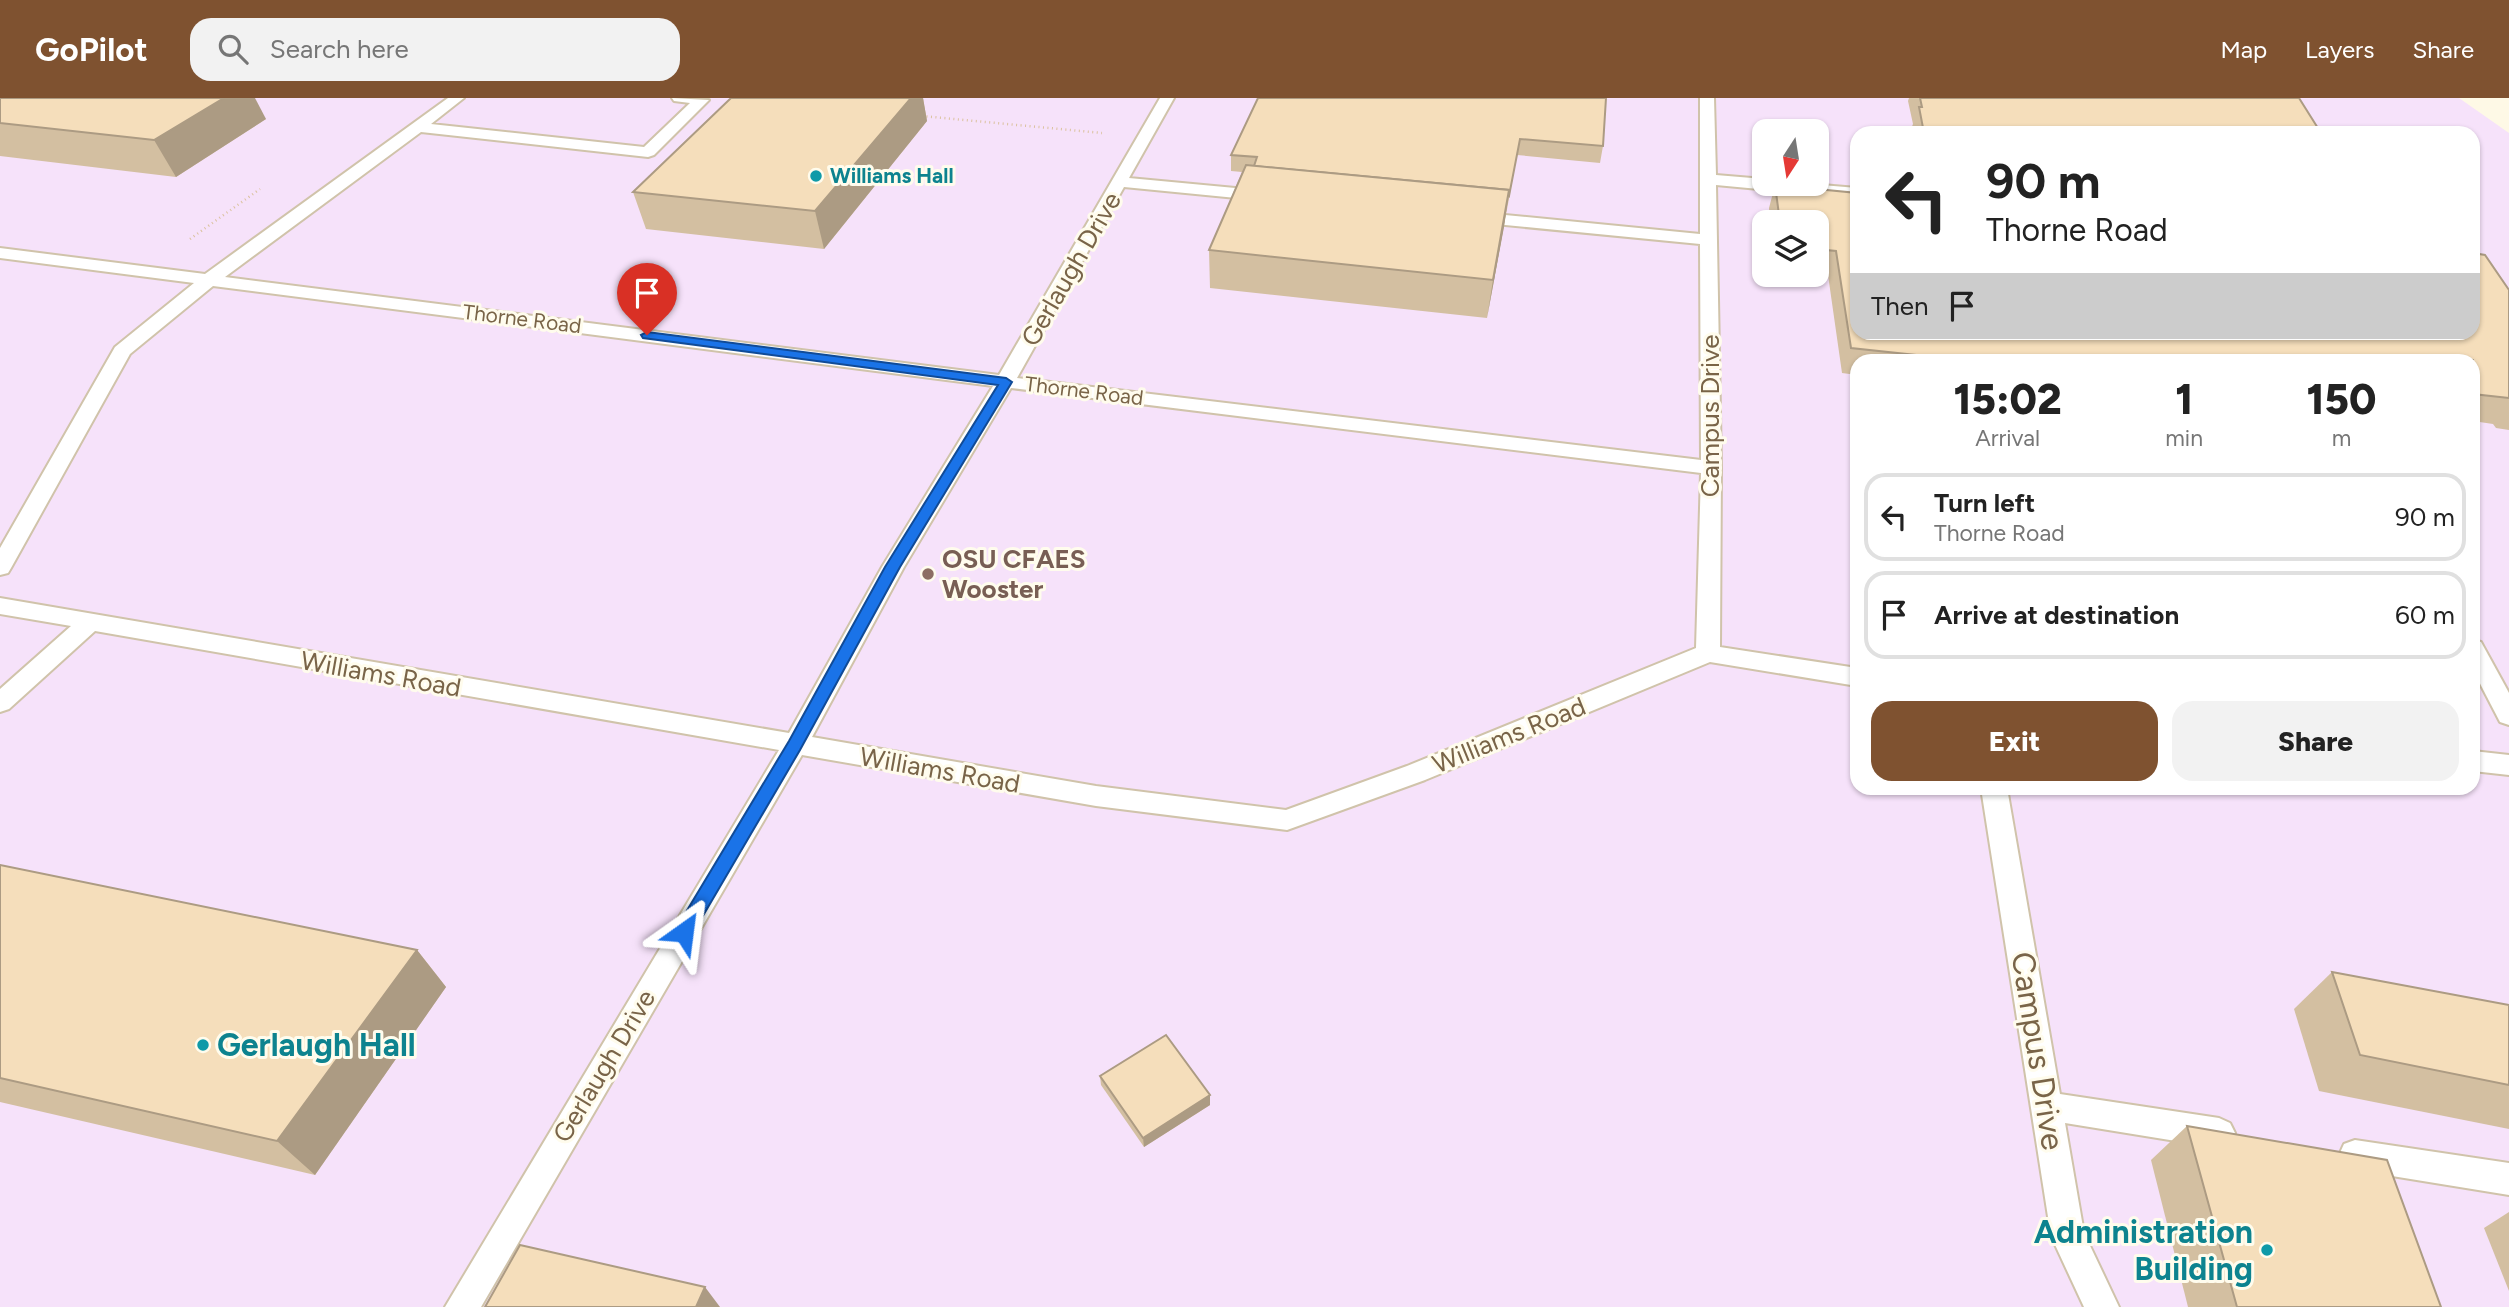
<!DOCTYPE html>
<html lang="en">
<head>
<meta charset="utf-8">
<style>
  :root { --surface:#fff; --page:#f2f2f2; --text:#222; --muted:#767676; --line:#e0e0e0; --accent:#7f5230 }
  body { margin:0; font-family:Figtree,sans-serif; background:var(--page); color:var(--text); height:100vh; display:flex; flex-direction:column; font-size:26px; white-space:nowrap }
  * { box-sizing:border-box; margin:0 }
  p { font-size:23px; color:var(--muted) }
  .icon { flex:none; width:38px; height:38px; fill:none; stroke:currentColor; stroke-width:2; stroke-linecap:round; stroke-linejoin:round }
  .map { position:relative; flex:1; overflow:hidden }
  .drawer { position:absolute; left:1850px; top:256px; width:630px; height:441px; display:flex; flex-direction:column; background:var(--surface); border-radius:21px; box-shadow:0 2px 5px #0004 }
  .drawer>* { flex:none }
  .hud { position:absolute; left:1850px; top:28px; width:630px; height:214px; border-radius:21px; box-shadow:0 2px 5px #0004; background:#fff; color:var(--text); overflow:hidden }
  .needle { width:46px; rotate:192deg }
  .buttons { position:absolute; left:1752px; top:21px; display:grid; gap:14px }
  .buttons a { display:grid; place-items:center; width:77px; height:77px; border-radius:14px; background:var(--surface); box-shadow:0 2px 5px #0004; font-size:35px }
  .pin { position:absolute; display:grid; place-items:center; width:60px; height:60px; color:#fff; margin:-72px -30px; border-radius:50% 50% 50% 0; rotate:-45deg; box-shadow:0 0 7px #0007 }
  .pin .icon { rotate:45deg }
  .me { position:absolute; width:77px; margin:-38px; rotate:31deg; stroke-linejoin:round; filter:drop-shadow(0 0 5px #0008) }
  .turn { display:flex; align-items:center; gap:24px; height:147px; padding:0 21px; font-size:32px }
  .turn .icon { width:91px; height:91px; stroke-width:2.5 }
  .turn b { display:block; font-size:49px; line-height:60px }
  .then { display:flex; align-items:center; height:66px; padding:0 21px; background:#0003; gap:14px; font-size:26px }
  .eta { display:flex; justify-content:space-evenly; align-items:center; height:119px; text-align:center }
  .eta b { font-size:42px; font-weight:800; line-height:49px }
  .cta { display:flex; gap:14px; margin-top:auto; padding:14px 21px }
  .cta a { flex:1; height:80px; border-radius:21px; background:var(--accent); color:#fff; font-size:28px; font-weight:800; line-height:80px; text-align:center }
  .cta a+a { background:var(--page); color:var(--text) }
  ul { padding:0; list-style:none }
  li { display:flex; align-items:center; gap:21px; height:88px; margin:0 14px 10px; padding:0 7px; border:4px solid var(--line); border-radius:21px }
  li div { flex:1 }
  li b { display:block; font-size:26px }
  li em { font-style:normal }
  header { display:flex; align-items:center; gap:42px; box-sizing:border-box; height:98px; padding:0 35px; background:var(--accent); color:#fff }
  header strong { font-size:33px }
  nav { display:flex; gap:38px; margin-inline-start:auto; font-size:24px }
  .search { width:490px; height:63px; background:var(--page); display:flex; align-items:center; gap:18px; box-sizing:border-box; padding:0 24px; border-radius:21px; color:var(--muted); font-size:26px }
  .map>svg:first-child { display:block }
  .education { fill:#f6e2fa; fill-rule:evenodd }
  .lines { fill:none; stroke-linecap:round; stroke-linejoin:round }
  .service-casing { stroke:#d0c3aa; stroke-width:4 }
  .path { stroke:#dbc29e; stroke-width:2.5; stroke-dasharray:1 3.5; stroke-linecap:butt }
  .service { fill:#fff; fill-rule:evenodd }
  .wall { fill:#d3bfa1 }
  .shaded-wall { fill:#ac9b83 }
  .building { fill:#f5debb; stroke:#ac9b83; stroke-width:2 }
  .route { fill:#1a73e8; stroke:#114b97; stroke-width:2 }
  .culture-dot { fill:#0f9aa8; stroke:#fffced; stroke-width:2.5 }
  .education-dot { fill:#8d6e63; stroke:#fffced; stroke-width:2.5 }
  .labels { text-anchor:middle; stroke-width:6; stroke-linejoin:round; paint-order:stroke }
  .far-culture-label { font-size:21px; font-weight:bold; fill:#0d838f; stroke:#fffced; text-anchor:start }
  .far-street-label { font-size:21px; fill:#796448; stroke:#fffced }
  .street-label { font-size:26px; fill:#796448; stroke:#fffced }
  .education-label { font-size:26px; font-weight:bold; fill:#785e54; stroke:#fffced; text-anchor:start }
  .near-culture-label { font-size:32px; font-weight:bold; fill:#0d838f; stroke:#fffced; text-anchor:start }
  .near-street-label { font-size:32px; fill:#796448; stroke:#fffced }
</style>
</head>
<body>
<header>
<strong>GoPilot</strong>
<div class="search"><svg class="icon" aria-label="search" viewBox="0 0 24 24"><circle cx="10" cy="10" r="6"/><path d="M15 15l6 6"/></svg>Search here</div>
<nav><a>Map</a><a>Layers</a><a>Share</a></nav>
</header>
<div class="map">
<svg width="2509" height="1209" viewBox="0 0 2509 1209">
  <rect width="100%" height="100%" fill="#fef9e6"/>
  <path class="education" d="M0,0H2459L2509,35V1209H0ZM1764,33H1816V86H1764ZM1857,35H2473V234H1857ZM1764,124H1816V177H1764ZM1857,262H2473V690H1857Z"/>
  <g class="lines">
    <g class="service-casing">
      <g id="service">
        <path d="M448,0H464L431,26L644,49L690,5L674,3L672,0L709,2L654,57L648,59L421,34L225,179L999,277L1160,0H1174L1129,80L1267,93L1275,98L1267,103L1124,89L1017,280L1701,362L1700,146L1474,124L1466,119L1474,114L1700,136V0H1714L1716,77L1764,81V86H1810L1857,90V100L1716,87L1721,370L1720,549L1857,570V588L1710,564L1425,682L1287,732L1096,708L802,657L481,1209H445L779,652L95,533L9,611L0,614V591L71,528L0,516V500L789,635L882,469L993,288L213,188L130,256L11,470L8,475L0,477V450L115,249L194,185L0,160V150L205,176ZM1011,290L1701,375L1696,550L1407,668L1286,712L1096,688L812,639L904,469Z"/>
        <path d="M2473,542L2481,544L2509,595V627L2500,624L2473,572Z"/>
        <path d="M2473,653L2509,657V677L2473,673Z"/>
        <path d="M1981,690H2007L2060,996L2219,1020L2230,1025L2235,1035L2230,1045L2219,1050L2065,1025L2084,1135L2119,1209H2084L2051,1138Z"/>
        <path d="M2355,1042L2509,1065V1097L2355,1072L2344,1068L2339,1057L2344,1046Z"/>
      </g>
    </g>
    <g class="path">
      <path d="M922,18L1102,35"/>
      <path d="M190,141L260,91"/>
    </g>
    <use href="#service" class="service"/>
  </g>
  <g class="wall">
    <path d="M0,0L266,21L176,79L0,58Z"/>
    <path d="M731,0H923L927,23L824,151L646,131L633,94Z"/>
    <path d="M1258,0L1603,48L1600,65L1517,57L1487,220L1210,190L1209,152L1242,74L1231,73V57Z"/>
    <path d="M1909,0H2299L2321,35H1911V31L1913,26L1908,3Z"/>
    <path d="M1775,87L1857,95V234H2473L2509,192V332L2496,330L2493,326L2473,323V262H1857V277L1842,275L1828,177L1816,176V124H1770L1769,110Z"/>
    <path d="M0,767L417,852L446,889L315,1077L0,1004Z"/>
    <path d="M2332,874L2509,907V1031L2319,993L2294,911Z"/>
    <path d="M1100,978L1210,1007L1144,1049L1101,987Z"/>
    <path d="M2187,1028L2441,1209H2188L2151,1062Z"/>
    <path d="M2509,1114V1193L2484,1130Z"/>
  </g>
  <g class="shaded-wall">
    <path d="M209,0H255L266,21L176,79L154,42Z"/>
    <path d="M911,0H923L927,23L824,151L815,113Z"/>
    <path d="M1509,92L1504,129L1487,220L1493,182Z"/>
    <path d="M417,852L446,889L315,1077L277,1043Z"/>
    <path d="M1210,997V1007L1144,1049L1143,1040Z"/>
    <path d="M705,1189L720,1209H696Z"/>
  </g>
  <g class="building">
    <path d="M0,0H224L154,42L0,25Z"/>
    <path d="M731,0H911L815,113L633,94Z"/>
    <path d="M1258,0H1606L1603,48L1520,41L1509,98L1508,97L1509,92L1254,68L1257,59L1231,57Z"/>
    <path d="M1920,0H2299L2321,35H1924L1919,9H1922Z"/>
    <path d="M1246,67L1509,92L1493,182L1209,152Z"/>
    <path d="M1775,87L1857,95V234H2322L2324,239H2347V234H2473V155L2485,157L2509,192V300L2473,296V262H1963L1851,250L1836,153L1816,151V124H1780Z"/>
    <path d="M0,767L417,852L277,1043L0,980Z"/>
    <path d="M2332,874L2509,907V987L2360,957Z"/>
    <path d="M1166,937L1210,997L1143,1040L1100,978Z"/>
    <path d="M2187,1028L2387,1062L2441,1209H2237Z"/>
    <path d="M520,1147L705,1189L696,1209H485Z"/>
  </g>
  <path class="route" d="M647,234L1006,280L1012,284L900,469L800,652L690,840L684,842L677,840L674,834L677,829L789,643L885,469L998,287L643,240L641,237Z"/>
  <g class="culture-dot">
    <circle cx="816" cy="78" r="7"/>
    <circle cx="203" cy="947" r="7"/>
    <circle cx="2267" cy="1152" r="7"/>
  </g>
  <circle class="education-dot" cx="928" cy="476" r="7"/>
  <g class="labels">
    <g class="far-culture-label">
      <text x="830" y="85">Williams Hall</text>
    </g>
    <g class="far-street-label">
      <text transform="translate(522 221) rotate(7)" y="7">Thorne Road</text>
      <text transform="translate(1084 293) rotate(7)" y="7">Thorne Road</text>
    </g>
    <g class="street-label">
      <text transform="translate(1071 171) rotate(-60)" y="9">Gerlaugh Drive</text>
      <text transform="translate(1710 318) rotate(-90)" y="9">Campus Drive</text>
      <text transform="translate(381 576) rotate(10)" y="9">Williams Road</text>
      <text transform="translate(1509 637) rotate(-22)" y="9">Williams Road</text>
      <text transform="translate(940 672) rotate(10)" y="9">Williams Road</text>
      <text transform="translate(604 968) rotate(-59)" y="9">Gerlaugh Drive</text>
    </g>
    <g class="education-label">
      <text x="942" y="470">OSU CFAES<tspan x="942" dy="30">Wooster</tspan></text>
    </g>
    <g class="near-culture-label">
      <text x="217" y="958">Gerlaugh Hall</text>
      <text x="2253" y="1145" text-anchor="end">Administration<tspan x="2253" dy="37">Building</tspan></text>
    </g>
    <g class="near-street-label">
      <text transform="translate(2038 953) rotate(81)" y="11">Campus Drive</text>
    </g>
  </g>
</svg>
<div class="buttons">
<a><svg class="needle" viewBox="-14 -14 28 28"><path d="M0-13l5 13h-10z" fill="#e53935"/><path d="M0 13l5-13h-10z" fill="#767676"/></svg></a>
<a><svg class="icon" aria-label="layers" viewBox="0 0 24 24"><path d="M12 4l9 5-9 5-9-5zM3 14l9 5 9-5"/></svg></a>
</div>
<div class="pin" style="left:647px;top:237px;background:#d93025"><svg class="icon" aria-label="arrive" viewBox="0 0 24 24"><path d="M6 21V4h12l-3 4 3 4H6"/></svg></div>
<svg class="me" style="left:684px;top:834px" viewBox="-20 -20 40 40"><path d="M0-17L14 15 0 8-14 15z" fill="#1a73e8" stroke="#fff" stroke-width="4"/></svg>
<div class="hud">
<div class="turn"><svg class="icon" aria-label="left" viewBox="0 0 24 24"><path d="M17 20v-9H6M10 6l-5 5 5 5"/></svg><div><b>90 m</b>Thorne Road</div></div>
<div class="then">Then<svg class="icon" aria-label="arrive" viewBox="0 0 24 24"><path d="M6 21V4h12l-3 4 3 4H6"/></svg></div>
</div>
<section class="drawer">
<div class="eta">
<div><b>15:02</b><p>Arrival</p></div>
<div><b>1</b><p>min</p></div>
<div><b>150</b><p>m</p></div>
</div>
<ul>
<li><svg class="icon" aria-label="left" viewBox="0 0 24 24"><path d="M17 20v-9H6M10 6l-5 5 5 5"/></svg><div><b>Turn left</b><p>Thorne Road</p></div><em>90 m</em></li>
<li><svg class="icon" aria-label="arrive" viewBox="0 0 24 24"><path d="M6 21V4h12l-3 4 3 4H6"/></svg><div><b>Arrive at destination</b></div><em>60 m</em></li>
</ul>
<div class="cta"><a>Exit</a><a>Share</a></div>
</section>
</div>
</body>
</html>
